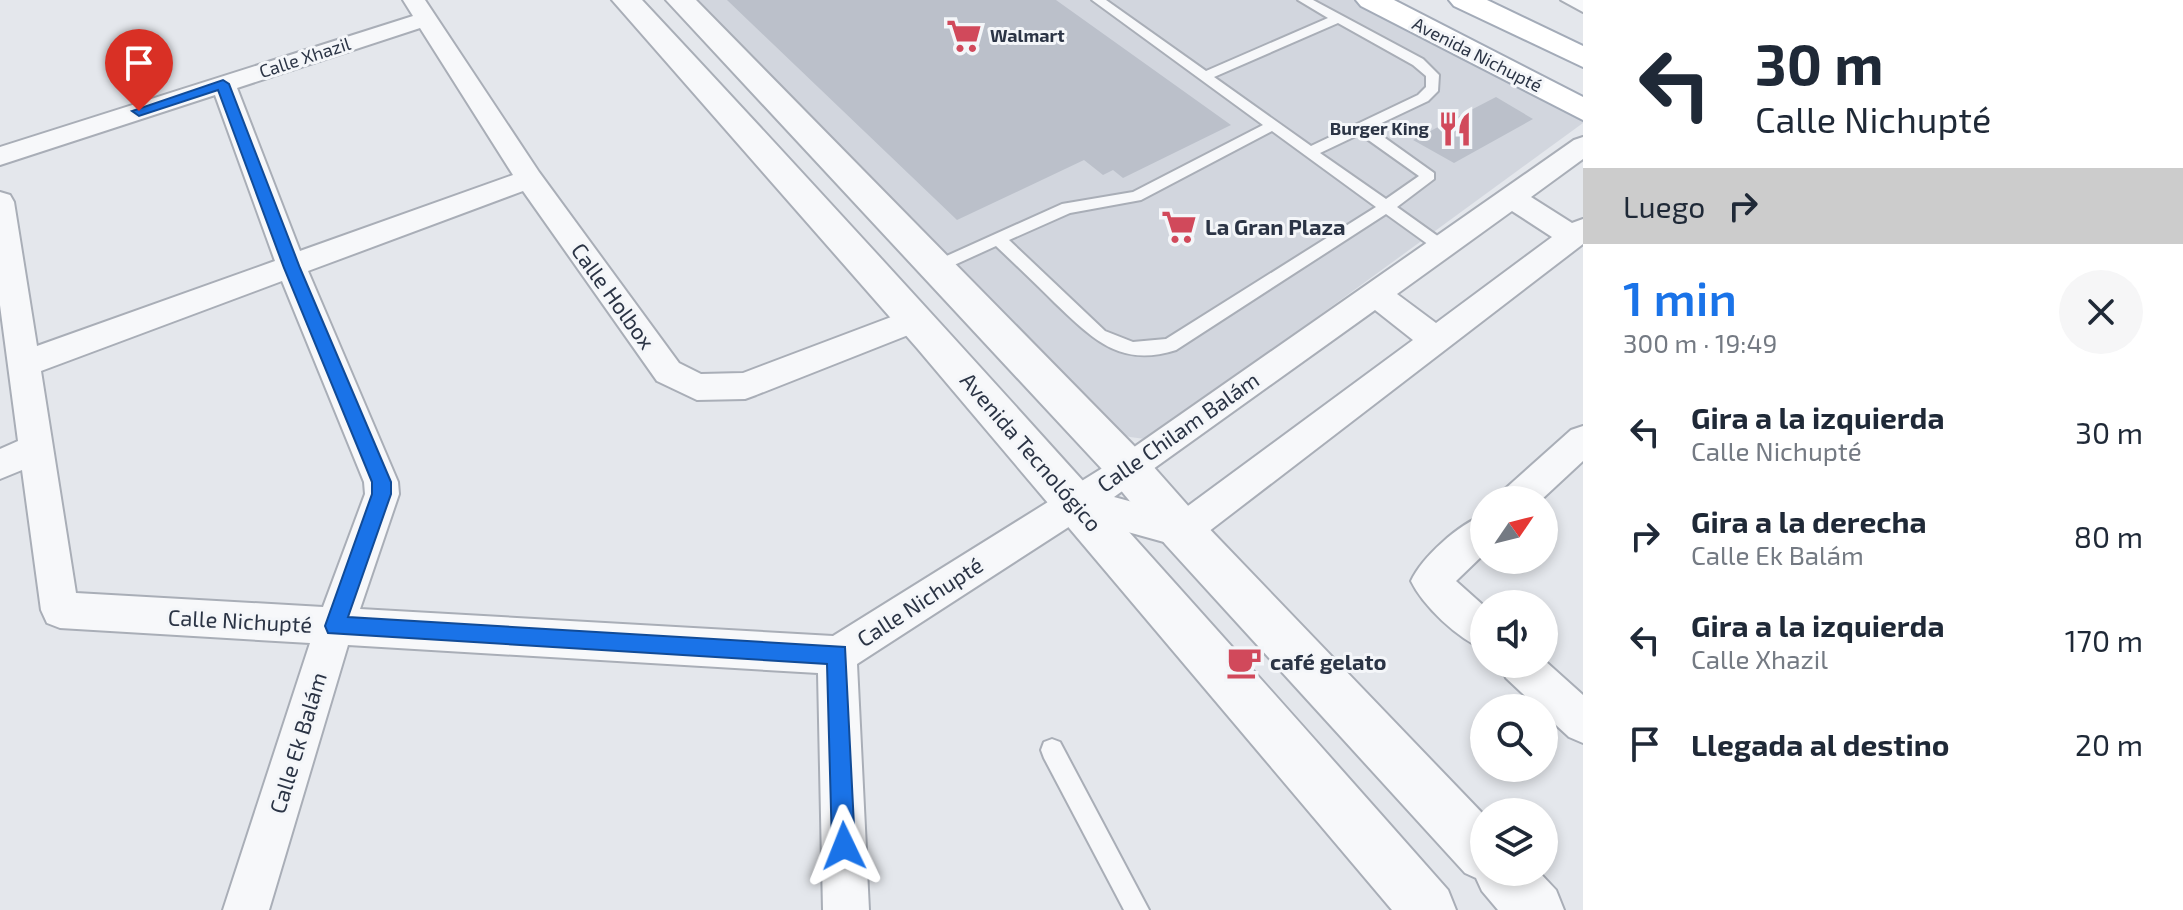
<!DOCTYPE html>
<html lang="es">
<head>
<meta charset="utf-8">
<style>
  :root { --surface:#fff; --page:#f6f6f7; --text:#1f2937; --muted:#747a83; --accent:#1a73e8 }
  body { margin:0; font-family:"Exo 2",sans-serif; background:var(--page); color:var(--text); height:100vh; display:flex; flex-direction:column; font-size:30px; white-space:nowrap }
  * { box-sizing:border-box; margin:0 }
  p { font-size:26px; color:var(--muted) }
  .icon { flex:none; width:44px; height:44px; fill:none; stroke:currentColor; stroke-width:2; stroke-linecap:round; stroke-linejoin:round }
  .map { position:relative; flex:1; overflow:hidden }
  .details { display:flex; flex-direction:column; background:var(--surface); width:600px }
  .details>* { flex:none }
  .top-card { background:#fff; color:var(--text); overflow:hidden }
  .needle { width:52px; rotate:55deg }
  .fabs { position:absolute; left:1470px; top:486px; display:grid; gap:16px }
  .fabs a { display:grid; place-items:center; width:88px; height:88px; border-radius:50%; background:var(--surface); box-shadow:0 4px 12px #0003; font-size:40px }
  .pin { position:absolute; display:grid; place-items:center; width:68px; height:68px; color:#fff; margin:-82px -34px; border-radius:50% 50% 50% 0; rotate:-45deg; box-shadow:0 0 8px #0007 }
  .pin .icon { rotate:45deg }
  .me { position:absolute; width:88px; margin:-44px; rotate:358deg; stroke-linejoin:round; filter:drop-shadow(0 0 6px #0008) }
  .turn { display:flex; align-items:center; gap:28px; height:168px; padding:0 40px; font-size:36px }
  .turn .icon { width:104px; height:104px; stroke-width:2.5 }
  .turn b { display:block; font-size:56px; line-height:68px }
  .then { display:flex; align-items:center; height:76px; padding:0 40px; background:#0003; gap:16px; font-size:30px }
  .round { display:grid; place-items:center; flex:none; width:84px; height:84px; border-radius:42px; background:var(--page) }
  .summary { display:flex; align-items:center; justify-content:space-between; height:136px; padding:0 40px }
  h1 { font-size:48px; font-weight:600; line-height:60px; color:var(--accent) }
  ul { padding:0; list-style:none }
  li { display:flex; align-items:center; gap:24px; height:104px; padding:0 40px }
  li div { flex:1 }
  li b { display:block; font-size:30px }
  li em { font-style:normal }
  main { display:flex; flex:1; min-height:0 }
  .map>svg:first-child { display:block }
  .built { fill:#d2d6de }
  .building { fill:#bbc0ca }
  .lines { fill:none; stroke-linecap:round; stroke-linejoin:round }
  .service-casing { stroke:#a9aeb7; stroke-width:4 }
  .minor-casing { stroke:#a9aeb7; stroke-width:4 }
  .tertiary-casing { stroke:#a9aeb7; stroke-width:4 }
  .primary-casing { stroke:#a3abb8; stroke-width:4 }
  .service { fill:#f7f8fa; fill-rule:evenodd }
  .minor { fill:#f7f8fa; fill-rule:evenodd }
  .tertiary { fill:#f7f8fa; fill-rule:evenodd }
  .primary { fill:#fff; fill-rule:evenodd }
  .route { fill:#1a73e8; stroke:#114b97; stroke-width:2 }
  .labels { text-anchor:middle; stroke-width:6; stroke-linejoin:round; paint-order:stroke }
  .far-poi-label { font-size:18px; font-weight:bold; fill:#2b3445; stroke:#f4f6f9; text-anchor:start }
  .far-street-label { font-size:18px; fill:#2b3445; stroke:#f4f6f9 }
  .poi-label { font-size:22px; font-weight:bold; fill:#2b3445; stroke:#f4f6f9; text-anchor:start }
  .street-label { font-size:22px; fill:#2b3445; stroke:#f4f6f9 }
</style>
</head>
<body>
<main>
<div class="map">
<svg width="1583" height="910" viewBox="0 0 1583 910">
  <rect width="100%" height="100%" fill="#e4e7ec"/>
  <path class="built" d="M690,0H1361L1583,116V123L1157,434L1145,439L1130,437L1114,432Z"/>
  <g class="building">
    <path d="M727,0H1056L1231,125L1123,178L1113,170L1103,175L1084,160L957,220Z"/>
    <path d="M1496,97L1533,119L1454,163L1413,140Z"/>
  </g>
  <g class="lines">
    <g class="service-casing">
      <g id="service">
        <path d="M1092,0H1106L1206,71L1328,18L1298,0H1313L1423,59L1439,75L1438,91L1428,101L1371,128L1434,173V179L1397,207L1446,242V250H1436L1386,214L1176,350C1120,368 1093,339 1055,303C1036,284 1016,265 996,246L941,271H931L928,267L931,263L1062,204L1133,192L1263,125ZM1338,23L1413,65L1426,76V87L1418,95L1311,146L1214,77ZM1272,131L1376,207L1166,339L1133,342L1105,331L1009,240L1070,213L1141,200ZM1360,134L1419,176L1386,199L1320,153Z"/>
        <path d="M1052,739L1060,742L1149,910H1124L1044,758L1041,750L1044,742Z"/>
      </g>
    </g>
    <g class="minor-casing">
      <g id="minor">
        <path d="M403,0H425L539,172L679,363L701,374L743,373L915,308L926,312L930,320L926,328L756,395L745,399L697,400L657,381L523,191L308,271L398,482L399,494L360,609L833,636L1117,459L1574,140L1583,137V159L1531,197L1572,223L1583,219V244L1195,542L1182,547L1081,519L857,664L869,910H823L818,673L348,645L269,910H223L310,643L60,628L47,623L41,610L22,470L0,479V449L18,441L0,305V192L10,195L14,202L37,346L275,261L215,95L0,165V147L413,16ZM420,28L513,175L300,251L237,88ZM1512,211L1552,237L1436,323L1397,294ZM282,281L364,482L365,494L323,607L76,593L41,371ZM1375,310L1413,340L1177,514L1114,497Z"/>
        <path d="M1561,0H1583V12Z"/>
        <path d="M1583,426V461L1541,500H1499L1505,489L1571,430Z"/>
        <path d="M1484,515V554L1456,581L1484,606V649C1458,639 1423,606 1411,581C1422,557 1459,524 1484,515Z"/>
        <path d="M1544,660L1583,695V743L1569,737L1544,714V708H1538L1506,678L1500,664H1544Z"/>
      </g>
    </g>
    <g class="tertiary-casing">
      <g id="tertiary">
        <path d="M612,0H642C915,292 1183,590 1448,890L1456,910H1392L917,348Z"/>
        <path d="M666,0H696L1144,456L1198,517L1484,815V872H1539L1556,890L1564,910H1498L1482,891L1476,878L1465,873L1166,545L1114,482Z"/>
      </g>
    </g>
    <g class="primary-casing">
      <g id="primary">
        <path d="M1356,0H1394L1583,97V120L1361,6Z"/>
        <path d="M1449,0H1487L1583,46V67L1454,6Z"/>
      </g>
    </g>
    <use href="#service" class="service"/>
    <use href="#minor" class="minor"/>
    <use href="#tertiary" class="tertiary"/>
    <use href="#primary" class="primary"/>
  </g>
  <path class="route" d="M223,80L229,84L300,268L391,482V494L348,617L845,647L855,846L852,854L844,858L836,854L832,846L827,664L328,633L325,626L372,494V482L284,268L218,90L139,116L132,111Z"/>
  <defs>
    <g id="supermarket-bare" transform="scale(2.76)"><path d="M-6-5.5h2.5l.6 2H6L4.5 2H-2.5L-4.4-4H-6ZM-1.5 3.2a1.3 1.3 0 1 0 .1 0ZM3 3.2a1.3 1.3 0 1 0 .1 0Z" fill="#d1495b" stroke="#f4f6f9" stroke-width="2.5" paint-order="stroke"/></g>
    <g id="restaurant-bare" transform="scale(2.76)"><path d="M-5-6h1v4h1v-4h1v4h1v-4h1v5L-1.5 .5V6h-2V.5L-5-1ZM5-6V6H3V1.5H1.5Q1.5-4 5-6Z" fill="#d1495b" stroke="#f4f6f9" stroke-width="2.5" paint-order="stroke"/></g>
    <g id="cafe-bare" transform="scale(2.76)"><path d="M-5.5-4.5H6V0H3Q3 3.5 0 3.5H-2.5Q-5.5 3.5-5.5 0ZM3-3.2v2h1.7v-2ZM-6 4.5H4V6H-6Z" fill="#d1495b" stroke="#f4f6f9" stroke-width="2.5" paint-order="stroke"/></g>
  </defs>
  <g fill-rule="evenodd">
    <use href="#supermarket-bare" x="964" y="36"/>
    <use href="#restaurant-bare" x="1455" y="129"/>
    <use href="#supermarket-bare" x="1179" y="227"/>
    <use href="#cafe-bare" x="1244" y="662"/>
  </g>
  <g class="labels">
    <g class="far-poi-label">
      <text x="990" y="42">Walmart</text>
      <text x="1429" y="135" text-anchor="end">Burger King</text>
    </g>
    <g class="far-street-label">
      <text transform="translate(1477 55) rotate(27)" y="6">Avenida Nichupté</text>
      <text transform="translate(305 58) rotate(-18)" y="6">Calle Xhazil</text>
    </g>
    <g class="poi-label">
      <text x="1205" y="235">La Gran Plaza</text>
      <text x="1270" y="670">café gelato</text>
    </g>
    <g class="street-label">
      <text transform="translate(613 296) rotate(54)" y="8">Calle Holbox</text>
      <text transform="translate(1178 432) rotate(-35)" y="8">Calle Chilam Balám</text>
      <text transform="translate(1031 452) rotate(49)" y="8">Avenida Tecnológico</text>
      <text transform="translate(920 602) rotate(-33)" y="8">Calle Nichupté</text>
      <text transform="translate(240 621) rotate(3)" y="8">Calle Nichupté</text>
      <text transform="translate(298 743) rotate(-73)" y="8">Calle Ek Balám</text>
    </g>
  </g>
</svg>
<div class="fabs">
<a><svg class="needle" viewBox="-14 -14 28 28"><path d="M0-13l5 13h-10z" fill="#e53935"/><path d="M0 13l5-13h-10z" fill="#747a83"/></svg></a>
<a><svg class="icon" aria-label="sound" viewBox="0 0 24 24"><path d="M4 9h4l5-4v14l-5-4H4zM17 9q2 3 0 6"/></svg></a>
<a><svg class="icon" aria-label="search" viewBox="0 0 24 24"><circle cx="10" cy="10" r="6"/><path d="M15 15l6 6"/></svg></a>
<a><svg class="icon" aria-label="layers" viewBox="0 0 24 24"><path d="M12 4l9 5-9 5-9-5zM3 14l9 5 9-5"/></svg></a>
</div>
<div class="pin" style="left:139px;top:111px;background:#d93025"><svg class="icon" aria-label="arrive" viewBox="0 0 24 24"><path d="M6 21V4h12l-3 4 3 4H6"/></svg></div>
<svg class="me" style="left:844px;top:846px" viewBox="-20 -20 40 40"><path d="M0-17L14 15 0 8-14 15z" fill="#1a73e8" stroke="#fff" stroke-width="4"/></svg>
</div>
<section class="details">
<div class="top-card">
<div class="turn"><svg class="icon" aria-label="left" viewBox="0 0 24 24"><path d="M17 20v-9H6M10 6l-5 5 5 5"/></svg><div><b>30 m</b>Calle Nichupté</div></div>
<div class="then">Luego<svg class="icon" aria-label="right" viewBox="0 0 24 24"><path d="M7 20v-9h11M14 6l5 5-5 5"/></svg></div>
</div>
<div class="summary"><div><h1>1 min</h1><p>300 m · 19:49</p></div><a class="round"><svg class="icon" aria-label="close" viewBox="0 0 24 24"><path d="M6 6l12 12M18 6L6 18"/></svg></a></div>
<ul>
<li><svg class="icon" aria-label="left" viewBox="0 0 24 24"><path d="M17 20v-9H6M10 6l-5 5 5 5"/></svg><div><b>Gira a la izquierda</b><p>Calle Nichupté</p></div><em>30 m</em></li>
<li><svg class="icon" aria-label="right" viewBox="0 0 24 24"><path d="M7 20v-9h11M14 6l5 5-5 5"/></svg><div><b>Gira a la derecha</b><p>Calle Ek Balám</p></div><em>80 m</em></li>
<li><svg class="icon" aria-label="left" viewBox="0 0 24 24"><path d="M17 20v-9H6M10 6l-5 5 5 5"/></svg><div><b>Gira a la izquierda</b><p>Calle Xhazil</p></div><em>170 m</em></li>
<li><svg class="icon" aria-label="arrive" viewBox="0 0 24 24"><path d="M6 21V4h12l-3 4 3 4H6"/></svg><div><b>Llegada al destino</b></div><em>20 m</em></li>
</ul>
</section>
</main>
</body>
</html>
